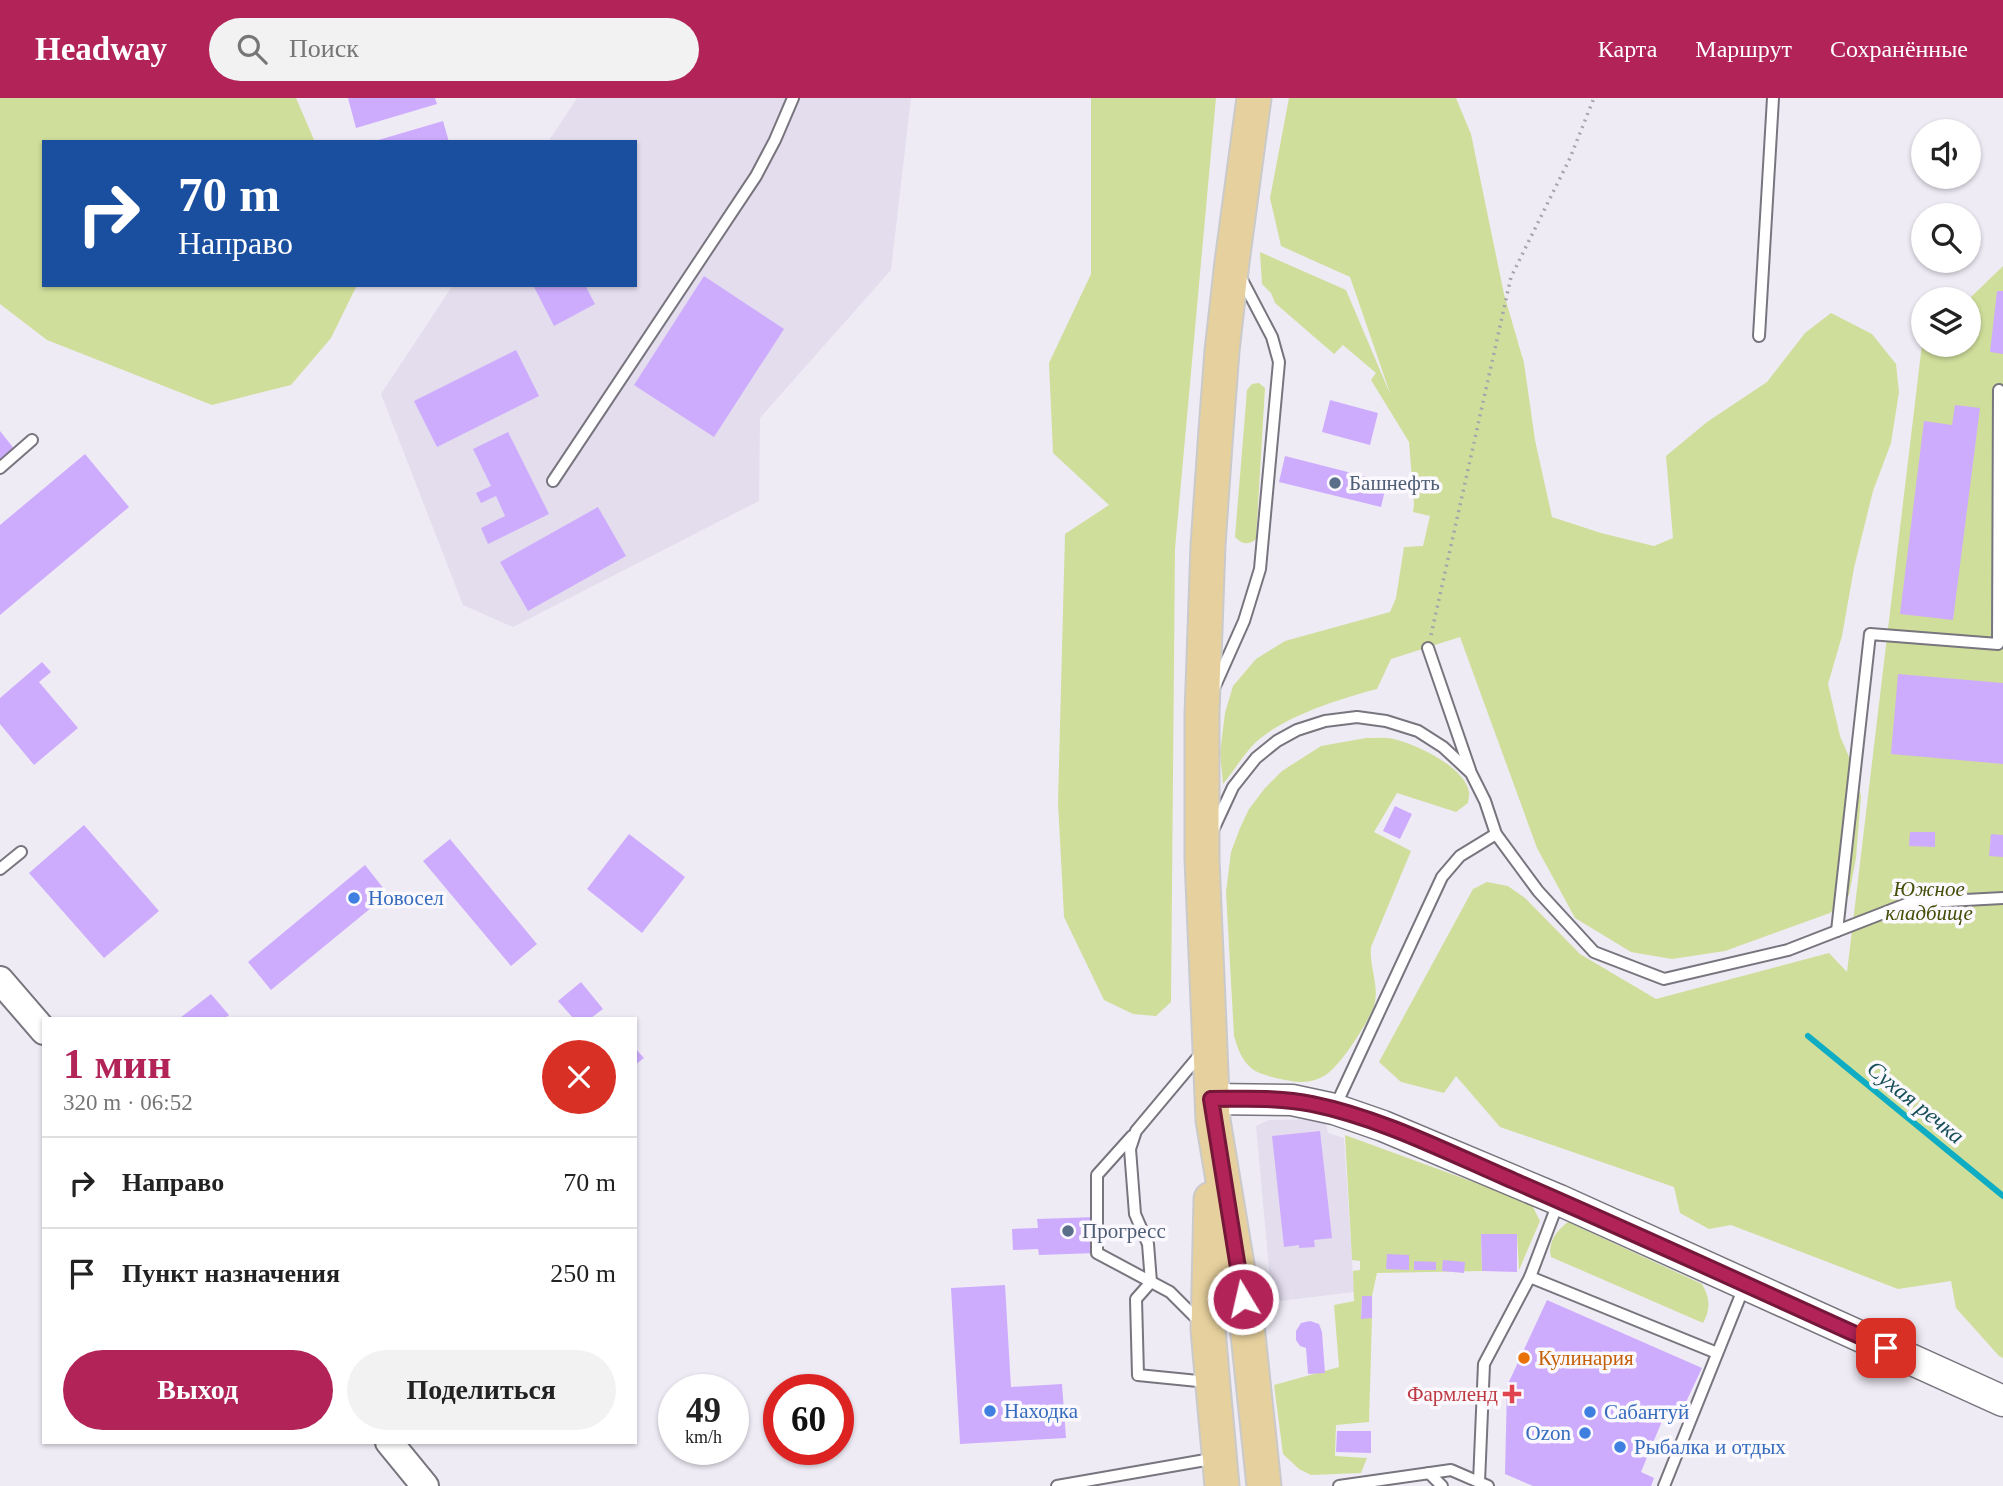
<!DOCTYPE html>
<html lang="ru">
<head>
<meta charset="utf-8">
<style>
  :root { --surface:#fff; --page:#f2f2f2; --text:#222; --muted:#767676; --line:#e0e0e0; --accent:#b22358 }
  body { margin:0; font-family:"Times New Roman",serif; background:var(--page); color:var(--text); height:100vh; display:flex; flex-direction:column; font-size:26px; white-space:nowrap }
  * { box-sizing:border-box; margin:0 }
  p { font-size:23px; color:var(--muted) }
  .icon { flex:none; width:38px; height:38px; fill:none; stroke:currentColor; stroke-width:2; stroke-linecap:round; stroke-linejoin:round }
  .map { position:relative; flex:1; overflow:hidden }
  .details { position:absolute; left:42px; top:919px; width:595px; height:427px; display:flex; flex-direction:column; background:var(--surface); border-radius:0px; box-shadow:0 2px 5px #0004 }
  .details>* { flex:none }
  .top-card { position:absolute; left:42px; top:42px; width:595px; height:147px; border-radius:0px; box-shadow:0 2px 5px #0004; background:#1a4fa0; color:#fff; overflow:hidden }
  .controls { position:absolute; left:1911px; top:21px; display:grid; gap:14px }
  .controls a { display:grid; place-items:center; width:70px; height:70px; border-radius:50%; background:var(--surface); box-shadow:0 2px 5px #0004; font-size:35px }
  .speed { position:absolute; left:658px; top:1276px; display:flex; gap:14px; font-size:35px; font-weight:700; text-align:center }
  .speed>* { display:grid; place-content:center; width:91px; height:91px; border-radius:50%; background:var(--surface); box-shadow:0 2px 5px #0004; line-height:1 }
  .speed small { font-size:18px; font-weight:400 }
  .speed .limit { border:10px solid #d22; background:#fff; color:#111 }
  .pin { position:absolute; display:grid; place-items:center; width:60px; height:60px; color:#fff; margin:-30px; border-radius:14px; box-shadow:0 4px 10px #0006 }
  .me { position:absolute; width:77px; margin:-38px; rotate:351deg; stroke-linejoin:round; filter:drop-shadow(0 0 5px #0008) }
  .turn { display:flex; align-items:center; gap:24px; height:147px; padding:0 21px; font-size:32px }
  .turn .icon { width:91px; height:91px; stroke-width:2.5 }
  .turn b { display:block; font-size:49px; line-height:60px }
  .round { display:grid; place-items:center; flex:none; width:74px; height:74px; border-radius:37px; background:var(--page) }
  .head { display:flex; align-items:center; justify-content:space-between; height:119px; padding:0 21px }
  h1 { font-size:42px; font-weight:700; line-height:52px; color:var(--accent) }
  .cta { display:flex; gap:14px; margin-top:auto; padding:14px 21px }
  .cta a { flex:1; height:80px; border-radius:42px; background:var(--accent); color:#fff; font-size:28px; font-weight:700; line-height:80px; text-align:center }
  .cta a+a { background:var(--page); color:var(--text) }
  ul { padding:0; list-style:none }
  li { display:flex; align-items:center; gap:21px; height:91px; padding:0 21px; border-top:2px solid var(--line) }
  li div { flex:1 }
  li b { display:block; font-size:26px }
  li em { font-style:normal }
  header { display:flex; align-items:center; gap:42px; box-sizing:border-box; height:98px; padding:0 35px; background:var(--accent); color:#fff }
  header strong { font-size:33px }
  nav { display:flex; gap:38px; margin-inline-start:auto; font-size:24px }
  .search { width:490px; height:63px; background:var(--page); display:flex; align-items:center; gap:18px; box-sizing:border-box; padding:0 24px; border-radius:38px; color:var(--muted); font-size:26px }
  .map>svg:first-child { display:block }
  .built { fill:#e3ddee }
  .green { fill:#d0de9b }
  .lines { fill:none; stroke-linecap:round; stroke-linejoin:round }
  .stream { stroke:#0eadc3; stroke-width:6 }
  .building { fill:#ceacfd }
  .service-casing { stroke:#78757e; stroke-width:14 }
  .tertiary-casing { stroke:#78757e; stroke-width:30 }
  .secondary-casing { stroke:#78757e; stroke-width:33 }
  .primary-casing { stroke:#cacacb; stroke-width:37 }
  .path { stroke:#a7a4ac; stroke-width:3.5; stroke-dasharray:2 5; stroke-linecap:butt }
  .service { stroke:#fff; stroke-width:10 }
  .tertiary { stroke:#fff; stroke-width:26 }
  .secondary { stroke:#fff; stroke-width:30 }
  .primary { stroke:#e6d09d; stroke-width:33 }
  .route-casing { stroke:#741739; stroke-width:18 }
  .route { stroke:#b22358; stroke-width:12 }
  .service-dot { fill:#5c6f8a; stroke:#fbf9fe; stroke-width:2.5 }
  .shop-dot { fill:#3f7fe0; stroke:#fbf9fe; stroke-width:2.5 }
  .food-dot { fill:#e8710a; stroke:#fbf9fe; stroke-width:2.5 }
  .health-dot { fill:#e0444e; stroke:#fbf9fe; stroke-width:2.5 }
  .labels { text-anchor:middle; stroke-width:7; stroke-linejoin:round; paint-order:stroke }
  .service-label { font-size:21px; fill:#4e5e75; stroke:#fbf9fe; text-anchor:start }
  .park-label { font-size:21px; font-style:italic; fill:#444e08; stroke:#fbf9fe }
  .shop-label { font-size:21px; fill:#366cbe; stroke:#fbf9fe; text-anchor:start }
  .food-label { font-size:21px; fill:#c56008; stroke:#fbf9fe; text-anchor:start }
  .health-label { font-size:21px; fill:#be3a42; stroke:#fbf9fe; text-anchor:end }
  .water-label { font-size:23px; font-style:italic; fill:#164f58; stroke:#fbf9fe }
</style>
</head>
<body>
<header>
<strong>Headway</strong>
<div class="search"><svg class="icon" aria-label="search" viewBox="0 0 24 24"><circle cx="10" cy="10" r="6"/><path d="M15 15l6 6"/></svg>Поиск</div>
<nav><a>Карта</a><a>Маршрут</a><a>Сохранённые</a></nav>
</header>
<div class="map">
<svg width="2003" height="1388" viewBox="0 0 2003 1388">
  <rect width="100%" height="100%" fill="#efebf5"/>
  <g class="built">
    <path d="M577,0H911L891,172L760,320L759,403L513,529L463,507L381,296L453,187H635V44H548Z"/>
    <path d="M1325,1021L1328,1035L1344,1040L1354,1194L1272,1204L1256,1028L1269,1022Z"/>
  </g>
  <g class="green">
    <path d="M0,0H296L315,44H44V187H357L331,240L291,287L212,307L47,242L0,206Z"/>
    <path d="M1091,0H1216L1175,451L1171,904L1156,918L1133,916L1104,902L1064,819L1058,704L1065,436L1109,407L1053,355L1049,265L1091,176Z"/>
    <path d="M1289,0H1456L1471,36L1504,196L1524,265L1535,342L1552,419L1601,435L1654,448L1673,440L1666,358L1707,324L1767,284L1805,235L1831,215L1872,236L1896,266L1899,294L1891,345L1873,393L1854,470L1842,538L1828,586L1840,638L1853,668L1861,698L1856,760L1849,797L1830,815L1725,853L1672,861L1631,854L1575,820L1537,750L1460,539L1391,561L1377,591C1339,601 1281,619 1253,647C1242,659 1233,674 1223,686L1220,655L1225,615L1233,588L1256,561L1285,543L1390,514L1396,500L1404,449L1423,448L1430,418L1413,414L1414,406L1409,344L1371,282L1376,275L1343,247L1334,256L1275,205L1271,195L1262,186L1260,154L1346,192L1391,298L1350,179L1281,148L1270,100Z"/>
    <path d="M2003,168V1260L1999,1258L1956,1210L1951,1183L1898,1191L1731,1127L1709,1131L1680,1115L1674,1089L1500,1029L1456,978L1444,995L1401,984L1379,964L1473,791L1487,784L1508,788L1525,800L1580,856L1656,901L1829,855L1847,874L1922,246L1969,247V201Z"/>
    <path d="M1259,285L1265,290L1256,441C1248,448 1242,446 1235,439L1247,292L1252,286Z"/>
    <path d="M1366,640C1375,640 1385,639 1394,641C1416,646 1465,669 1469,694C1470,696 1468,704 1468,705L1456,714L1397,695L1374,734L1411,753L1371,849C1369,869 1380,888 1374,908C1368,925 1339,970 1324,978C1319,981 1309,984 1303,984C1291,984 1260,978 1251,970C1241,961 1238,951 1234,938L1226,794L1231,754L1240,730L1249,711L1265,690L1282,673L1321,648Z"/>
    <path d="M1345,1037L1531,1105L1540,1123L1519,1172L1517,1136L1481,1137L1482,1173L1377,1175L1372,1198H1362L1361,1220H1372L1369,1324L1336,1327L1335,1358L1367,1360L1361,1375L1311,1377L1299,1371L1283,1356L1274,1287L1339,1269L1334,1207L1354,1203L1353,1173L1360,1172V1163L1352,1162Z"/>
    <path d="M1568,1124L1702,1186C1710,1200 1711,1210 1703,1225L1551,1159C1547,1145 1557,1132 1568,1124Z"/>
  </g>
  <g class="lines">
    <path class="stream" d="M1808,938L2003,1098"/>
  </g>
  <g class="building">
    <path d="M348,0H435L437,6L356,30Z"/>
    <path d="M443,23L449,44H375V43Z"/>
    <path d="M704,178L784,231L714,339L634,287Z"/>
    <path d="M533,187H585L595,206L554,228Z"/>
    <path d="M1997,193H2003V256L1990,254Z"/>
    <path d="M516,252L539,298L437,349L414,303Z"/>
    <path d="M1330,302L1378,315L1370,347L1322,334Z"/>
    <path d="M1955,307L1980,310L1953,522L1900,516L1924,323L1952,327Z"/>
    <path d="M0,333L15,352L2,363L0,361Z"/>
    <path d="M508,334L549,416L488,446L481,430L505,418L496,398L481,405L476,395L491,388L473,351Z"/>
    <path d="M85,356L129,409L0,517V427Z"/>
    <path d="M1285,358L1387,384L1381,409L1279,384Z"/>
    <path d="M598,409L626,458L528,513L500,464Z"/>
    <path d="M42,564L51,574L39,584L78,630L34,667L0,626V600Z"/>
    <path d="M1898,576L2003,585V666L1891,656Z"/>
    <path d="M1395,708L1412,716L1400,741L1383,733Z"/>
    <path d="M84,727L159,813L104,860L29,775Z"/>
    <path d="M1910,734H1935V749L1909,748Z"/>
    <path d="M629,736L685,779L642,835L587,791Z"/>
    <path d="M1991,736L2003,737V759L1989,758Z"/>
    <path d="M450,741L537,846L511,868L423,763Z"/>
    <path d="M365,767L388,796L271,892L248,864Z"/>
    <path d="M581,884L603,911L591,920H573L558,903Z"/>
    <path d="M211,896L229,917L225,920H180Z"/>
    <path d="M635,950L644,960L635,967Z"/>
    <path d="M1320,1033L1332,1140L1314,1142L1315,1149L1299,1150V1147L1284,1149L1272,1038Z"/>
    <path d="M1096,1119L1097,1155L1039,1157L1038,1151L1013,1152L1012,1131L1038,1130L1037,1121Z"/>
    <path d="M1481,1136H1517V1174L1482,1173Z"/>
    <path d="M1387,1156L1409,1157V1172L1386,1171Z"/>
    <path d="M1443,1162L1465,1164L1464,1175L1442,1173Z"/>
    <path d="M1414,1163L1436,1164V1172H1414Z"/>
    <path d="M1005,1187L1011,1289L1062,1286L1066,1340L960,1346L951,1190Z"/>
    <path d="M1362,1198H1372V1220L1361,1221Z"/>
    <path d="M1547,1202L1702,1270L1679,1319L1667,1311L1641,1374L1654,1380L1651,1388H1533L1505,1376L1507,1288Z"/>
    <path d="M1310,1223L1319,1226L1322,1234L1325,1275L1308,1276L1306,1250L1300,1248L1296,1242V1233L1301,1225Z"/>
    <path d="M1337,1333H1371V1355L1336,1354Z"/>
  </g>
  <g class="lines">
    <g class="service-casing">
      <g id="service">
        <path d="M1759,238L1773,0"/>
        <path d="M0,370L32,342"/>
        <path d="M553,383L756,78L775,42L793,0"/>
        <path d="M1428,550L1470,672"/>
        <path d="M1215,588L1244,523L1260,471L1279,264L1272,239L1240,178"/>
        <path d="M1214,730L1233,689L1256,660L1277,643L1297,632L1325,623L1357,619L1386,623L1418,633L1443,649L1471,675L1485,703L1496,736L1538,793L1594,854L1664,881L1788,852L1909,805L2003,800"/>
        <path d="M0,771L21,754"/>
        <path d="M1837,833L1870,536L1998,546L1999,292"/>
        <path d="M1203,953L1136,1033L1130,1051L1135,1116L1148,1146L1151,1184L1136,1201L1138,1277L1208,1284"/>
        <path d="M1335,1009L1442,779L1460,758L1496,736"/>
        <path d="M1132,1038L1097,1077V1155L1170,1194L1201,1225"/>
        <path d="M1558,1105L1530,1179L1717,1255"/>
        <path d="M1429,1375L1442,1388"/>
        <path d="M1479,1384L1484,1266L1530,1179"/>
        <path d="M1057,1388L1217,1360"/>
        <path d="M1339,1388L1451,1372L1488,1388"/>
        <path d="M1664,1388L1744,1189"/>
      </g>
    </g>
    <g class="tertiary-casing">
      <g id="tertiary">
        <path d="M0,882L44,933"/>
        <path d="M389,1344L425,1388"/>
      </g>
    </g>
    <g class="secondary-casing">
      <path id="secondary" d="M1211,1001L1292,1002L1334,1011L1383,1028L1559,1102L2003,1303"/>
    </g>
    <g class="primary-casing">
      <g id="primary">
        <path d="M1254,0L1232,164L1222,253L1216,332L1208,447L1202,616V761L1213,1022L1247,1227L1264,1388"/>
        <path d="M1211,1101L1208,1232L1222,1388"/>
      </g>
    </g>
    <path class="path" d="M1431,537L1511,179L1570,60L1594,0"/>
    <use href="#service" class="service"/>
    <use href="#tertiary" class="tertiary"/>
    <use href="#secondary" class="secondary"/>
    <use href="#primary" class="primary"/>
  </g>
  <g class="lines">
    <g class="route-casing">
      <path id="route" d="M1243,1201L1211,1001C1245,1001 1279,999 1312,1006C1381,1020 1449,1055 1514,1083C1639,1137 1762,1194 1886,1250"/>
    </g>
    <use href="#route" class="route"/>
  </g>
  <g class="service-dot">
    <circle cx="1335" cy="385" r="7"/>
    <circle cx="1068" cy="1133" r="7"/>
  </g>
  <g class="shop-dot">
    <circle cx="354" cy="800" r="7"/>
    <circle cx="990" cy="1313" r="7"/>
    <circle cx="1590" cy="1314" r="7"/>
    <circle cx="1585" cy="1335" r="7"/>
    <circle cx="1620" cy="1349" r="7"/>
  </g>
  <circle class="food-dot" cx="1524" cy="1260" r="7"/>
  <path class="health-dot" d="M1508.5 1285.5h7v7h7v7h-7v7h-7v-7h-7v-7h7z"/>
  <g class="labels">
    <g class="service-label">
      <text x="1349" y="392">Башнефть</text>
      <text x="1082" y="1140">Прогресс</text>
    </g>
    <g class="park-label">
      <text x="1929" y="798">Южное<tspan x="1929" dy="24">кладбище</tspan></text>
    </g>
    <g class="shop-label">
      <text x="368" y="807">Новосел</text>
      <text x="1004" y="1320">Находка</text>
      <text x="1604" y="1321">Сабантуй</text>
      <text x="1571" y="1342" text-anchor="end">Ozon</text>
      <text x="1634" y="1356">Рыбалка и отдых</text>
    </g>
    <g class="food-label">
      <text x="1538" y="1267">Кулинария</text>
    </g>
    <g class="health-label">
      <text x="1498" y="1303">Фармленд</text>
    </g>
    <g class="water-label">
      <text transform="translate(1916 1004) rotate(39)" y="8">Сухая речка</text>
    </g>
  </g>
</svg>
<div class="controls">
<a><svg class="icon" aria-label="sound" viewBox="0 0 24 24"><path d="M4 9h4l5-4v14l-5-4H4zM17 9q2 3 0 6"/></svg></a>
<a><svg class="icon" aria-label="search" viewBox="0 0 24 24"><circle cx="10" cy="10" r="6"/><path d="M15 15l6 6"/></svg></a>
<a><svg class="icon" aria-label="layers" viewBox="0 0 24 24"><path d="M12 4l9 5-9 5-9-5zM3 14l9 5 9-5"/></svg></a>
</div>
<div class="speed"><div>49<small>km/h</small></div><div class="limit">60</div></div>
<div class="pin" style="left:1886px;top:1250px;background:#d93025"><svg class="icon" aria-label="arrive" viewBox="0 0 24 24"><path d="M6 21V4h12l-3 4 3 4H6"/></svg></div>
<svg class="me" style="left:1243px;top:1201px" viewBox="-20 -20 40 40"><circle r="17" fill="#b22358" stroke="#fff" stroke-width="3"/><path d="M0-11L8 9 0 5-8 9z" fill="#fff"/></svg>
<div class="top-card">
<div class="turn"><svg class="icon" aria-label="right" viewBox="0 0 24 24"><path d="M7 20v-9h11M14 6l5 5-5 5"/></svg><div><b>70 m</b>Направо</div></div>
</div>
<section class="details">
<div class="head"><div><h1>1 мин</h1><p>320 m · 06:52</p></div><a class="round" style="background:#d93025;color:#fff"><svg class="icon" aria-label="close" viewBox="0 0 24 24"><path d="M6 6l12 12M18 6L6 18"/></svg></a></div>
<ul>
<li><svg class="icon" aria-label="right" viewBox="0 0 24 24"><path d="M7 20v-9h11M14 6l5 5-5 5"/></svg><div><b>Направо</b></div><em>70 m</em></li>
<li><svg class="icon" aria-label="arrive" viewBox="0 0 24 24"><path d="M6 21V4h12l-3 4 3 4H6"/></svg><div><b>Пункт назначения</b></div><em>250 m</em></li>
</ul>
<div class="cta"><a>Выход</a><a>Поделиться</a></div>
</section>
</div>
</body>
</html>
